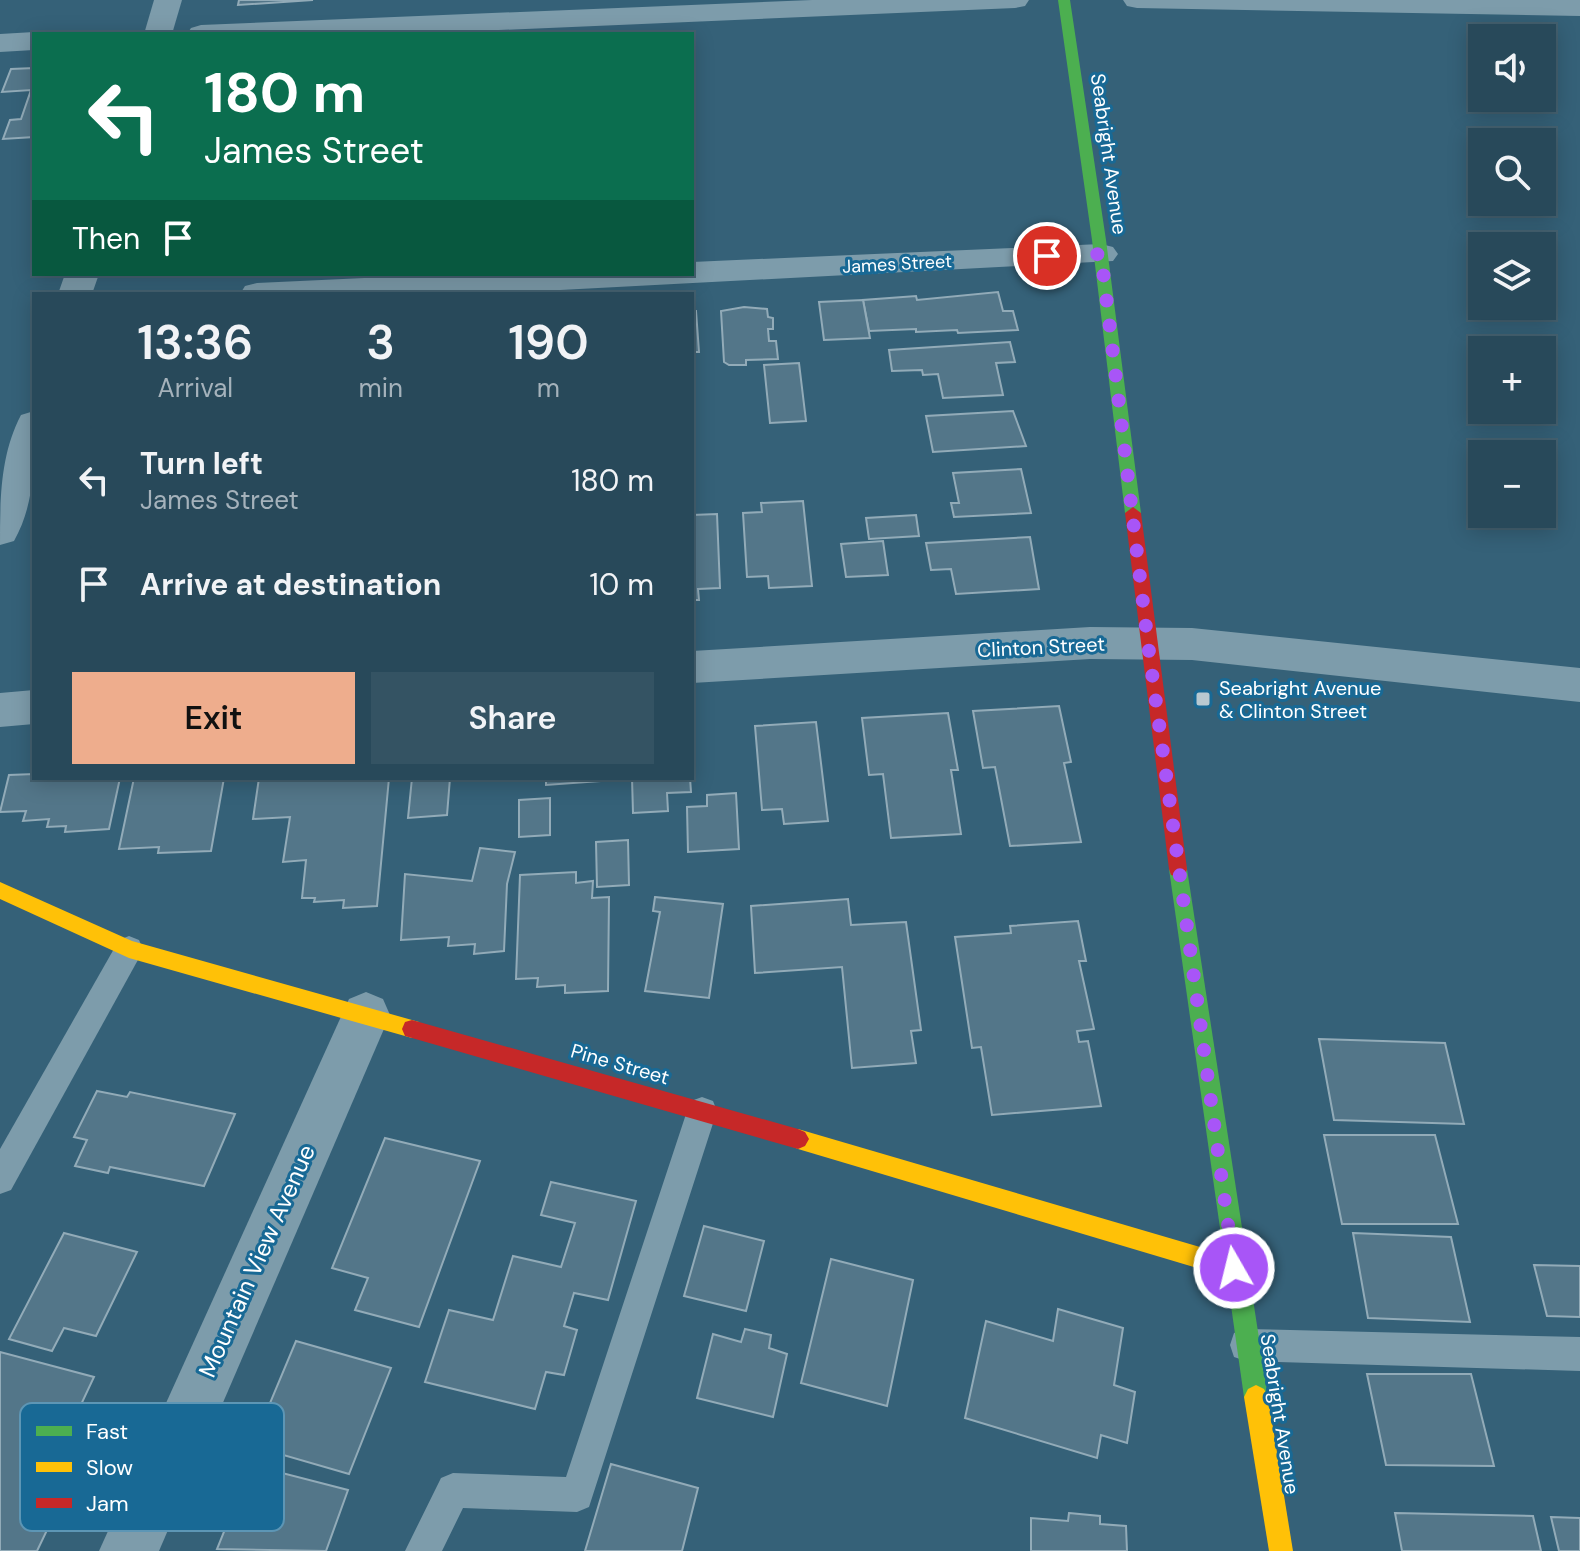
<!DOCTYPE html>
<html lang="en">
<head>
<meta charset="utf-8">
<style>
  :root { --surface:#28495a; --page:#345363; --text:#f1f3f6; --muted:#a5b2bb; --line:#446170; --accent:#eead8d }
  body { margin:0; font-family:"DM Sans",sans-serif; background:var(--page); color:var(--text); height:100vh; display:flex; flex-direction:column; font-size:30px; white-space:nowrap }
  * { box-sizing:border-box; margin:0 }
  p { font-size:26px; color:var(--muted) }
  .icon { flex:none; width:44px; height:44px; fill:none; stroke:currentColor; stroke-width:2; stroke-linecap:round; stroke-linejoin:round }
  .map { position:relative; flex:1; overflow:hidden }
  .panel { position:absolute; left:32px; top:292px; width:662px; height:488px; display:flex; flex-direction:column; background:var(--surface); border-radius:0px; box-shadow:0 4px 20px #0003,0 0 0 2px var(--line) }
  .panel>* { flex:none }
  .guide { position:absolute; left:32px; top:32px; width:662px; height:244px; border-radius:0px; box-shadow:0 4px 20px #0003,0 0 0 2px var(--line); background:#0b6e4f; color:#fff; overflow:hidden }
  .buttons { position:absolute; left:1468px; top:24px; display:grid; gap:16px }
  .buttons a { display:grid; place-items:center; width:88px; height:88px; border-radius:0px; background:var(--surface); box-shadow:0 4px 20px #0003,0 0 0 2px var(--line); font-size:40px }
  .pin { position:absolute; display:grid; place-items:center; width:68px; height:68px; color:#fff; margin:-34px; border:4px solid #fff; border-radius:50%; box-shadow:0 2px 8px #0007 }
  .me { position:absolute; width:88px; margin:-44px; rotate:352deg; stroke-linejoin:round; filter:drop-shadow(0 0 6px #0008) }
  .turn { display:flex; align-items:center; gap:28px; height:168px; padding:0 40px; font-size:36px }
  .turn .icon { width:104px; height:104px; stroke-width:2.5 }
  .turn b { display:block; font-size:56px; line-height:68px }
  .then { display:flex; align-items:center; height:76px; padding:0 40px; background:#0003; gap:16px; font-size:30px }
  .eta { display:flex; justify-content:space-evenly; align-items:center; height:136px; text-align:center }
  .eta b { font-size:48px; font-weight:600; line-height:56px }
  .action { display:flex; gap:16px; margin-top:auto; padding:16px 40px }
  .action a { flex:1; height:92px; border-radius:0px; background:var(--accent); color:#111; font-size:32px; font-weight:600; line-height:92px; text-align:center }
  .action a+a { background:var(--page); color:var(--text) }
  ul { padding:0; list-style:none }
  li { display:flex; align-items:center; gap:24px; height:104px; padding:0 40px }
  li div { flex:1 }
  li b { display:block; font-size:30px }
  li em { font-style:normal }
  .map>svg:first-child { display:block }
  .building { fill:#537689; stroke:#92abb8; stroke-width:2 }
  .lines { fill:none; stroke-linecap:round; stroke-linejoin:round }
  .lane { fill:#7d9cab; fill-rule:evenodd }
  .street { fill:#7d9cab; fill-rule:evenodd }
  .fast { fill:#4caf50; fill-rule:evenodd }
  .slow { fill:#ffc107; fill-rule:evenodd }
  .jam { fill:#c62828; fill-rule:evenodd }
  .route { stroke:#a855f7; stroke-width:14; stroke-dasharray:0 25.2 }
  .poi-dot { fill:#b8c8d0; stroke:#186995; stroke-width:3 }
  .labels { text-anchor:middle; stroke-width:6; stroke-linejoin:round; paint-order:stroke }
  .far-street-label { font-size:18px; fill:#fff; stroke:#186995 }
  .street-label { font-size:20px; fill:#fff; stroke:#186995 }
  .poi-label { font-size:20px; fill:#fff; stroke:#186995; text-anchor:start }
  .near-street-label { font-size:24px; fill:#fff; stroke:#186995 }
  .key { fill:#186995; stroke:#5d96b5; stroke-width:2 }
  .key-label { font-size:22px; fill:#fff }
</style>
</head>
<body>
<div class="map">
<svg width="1580" height="1551" viewBox="0 0 1580 1551">
  <rect width="100%" height="100%" fill="#356178"/>
  <g class="building">
    <path d="M239,0H313L238,5Z"/>
    <path d="M34,68V137L3,139L10,120L21,119L31,90L2,92L11,69Z"/>
    <path d="M998,292L1003,311H1013L1018,330L958,333L957,330L916,332V329L869,331L863,300L916,296L917,300Z"/>
    <path d="M863,300L870,338L824,340L819,302Z"/>
    <path d="M744,307L767,309L768,317L773,318V329H768L769,341H776L778,359L746,360V365H729L724,362L721,311Z"/>
    <path d="M692,311H696L699,352H692Z"/>
    <path d="M1010,342L1015,362L996,363L1003,395L943,398L938,374L923,375L922,370L892,371L889,350Z"/>
    <path d="M799,363L806,421L770,423L764,365Z"/>
    <path d="M1013,411L1026,446L933,452L926,416Z"/>
    <path d="M1021,469L1031,513L954,517L951,503H959L953,473Z"/>
    <path d="M803,501L812,586L769,588L768,576L747,577L743,513L762,512L761,503Z"/>
    <path d="M717,514L720,588L698,589L699,600H692V515Z"/>
    <path d="M916,515L919,536L869,539L866,518Z"/>
    <path d="M1030,537L1039,589L956,594L951,569L931,570L926,543Z"/>
    <path d="M883,541L888,575L846,577L841,544Z"/>
    <path d="M1059,706L1071,762L1064,763L1081,842L1010,846L995,767L983,768L973,711Z"/>
    <path d="M948,713L958,770H951L961,834L891,838L883,774L869,775L862,718Z"/>
    <path d="M816,722L828,821L784,824L782,809L762,810L755,726Z"/>
    <path d="M34,774V778H120L109,829L65,832L66,826L47,827L49,819L23,821L26,811L0,812L9,775Z"/>
    <path d="M134,778H224L211,851L158,853L159,847L119,849Z"/>
    <path d="M259,778H389L377,906L343,908L344,900L314,902L315,898H302L306,860L283,862L290,817L253,819Z"/>
    <path d="M412,778H450L447,815L408,818Z"/>
    <path d="M546,778H614V780L546,785Z"/>
    <path d="M632,778H690L691,792L667,793L668,811L633,813Z"/>
    <path d="M736,793L739,849L688,852L687,807L707,806V795Z"/>
    <path d="M550,798V835L519,837V800Z"/>
    <path d="M628,840L629,885L597,887L596,842Z"/>
    <path d="M480,848L515,852L507,884L504,951L474,954L475,944L448,946L449,937L401,940L405,874L472,881Z"/>
    <path d="M576,872V883L593,881L592,898L609,897L608,991L565,993V985L537,987L538,978L516,979L520,875Z"/>
    <path d="M655,897L723,904L709,998L645,991L660,912L653,911Z"/>
    <path d="M848,899L851,925L906,922L921,1030L911,1031L916,1063L852,1068L842,967L755,973L751,906Z"/>
    <path d="M1078,921L1086,961H1079L1094,1029L1077,1031L1079,1042L1088,1041L1101,1106L992,1115L981,1047L972,1048L955,937L1011,933L1010,926Z"/>
    <path d="M1319,1039L1445,1043L1464,1124L1334,1120Z"/>
    <path d="M97,1091L127,1097L130,1092L235,1114L204,1186L110,1167L108,1173L75,1166L87,1140L74,1137Z"/>
    <path d="M1324,1135H1435L1458,1224H1342Z"/>
    <path d="M385,1138L480,1161L419,1327L355,1310L368,1278L332,1268Z"/>
    <path d="M551,1182L636,1201L608,1300L574,1293L564,1326L577,1330L564,1375L546,1372L535,1409L425,1382L449,1310L493,1320L513,1256L561,1267L575,1223L541,1215Z"/>
    <path d="M704,1226L764,1241L746,1311L684,1296Z"/>
    <path d="M64,1233L137,1252L96,1336L64,1328L52,1351L9,1339Z"/>
    <path d="M1353,1233L1451,1237L1470,1322L1368,1318Z"/>
    <path d="M831,1259L913,1280L887,1406L801,1383Z"/>
    <path d="M1534,1265L1580,1266V1317L1547,1316Z"/>
    <path d="M1058,1309L1123,1328L1114,1385L1135,1392L1127,1443L1101,1435L1097,1458L965,1418L986,1321L1053,1341Z"/>
    <path d="M745,1329L771,1335L769,1348L787,1354L773,1417L697,1398L713,1334L741,1342Z"/>
    <path d="M296,1341L391,1368L349,1474L252,1446Z"/>
    <path d="M0,1352L94,1377L38,1496L60,1503L37,1551H0Z"/>
    <path d="M1367,1374H1471L1494,1466L1386,1465Z"/>
    <path d="M611,1464L698,1488L682,1551H585Z"/>
    <path d="M251,1465L348,1490L326,1551L217,1549Z"/>
    <path d="M1069,1513L1100,1516V1524L1126,1526L1127,1551H1031V1518L1068,1521Z"/>
    <path d="M1395,1513L1533,1516L1541,1551H1402Z"/>
    <path d="M1551,1517L1580,1518V1551H1559Z"/>
  </g>
  <g class="lines">
    <g class="lane">
      <path d="M129,936L139,940L143,949L139,958L11,1190L0,1194V1149L119,940Z"/>
      <path d="M702,1097L713,1101L717,1111L589,1507L577,1512L463,1508L442,1551H405L441,1478L453,1473L566,1477L687,1111L691,1101Z"/>
      <path d="M1246,1329L1580,1337V1371L1246,1361L1234,1357L1230,1345L1234,1333Z"/>
    </g>
    <g class="street">
      <path d="M154,0H182L172,34H144Z"/>
      <path d="M812,0H1029L1025,6L1015,8L407,34H187L191,28L201,25Z"/>
      <path d="M1123,0H1580V16L1137,8L1127,6Z"/>
      <path d="M34,32L41,34H34V50L0,52V34Z"/>
      <path d="M1101,244L1113,247L1118,254L1113,261L485,294H240L245,286L257,283L450,274H692V262Z"/>
      <path d="M65,274H99L92,294H58Z"/>
      <path d="M34,411C34,456 37,500 14,541L0,545C0,500 0,455 21,415Z"/>
      <path d="M1090,627L1192,628L1580,668V702L1192,660L1090,659L692,683V651Z"/>
      <path d="M34,690V724L0,727V693Z"/>
      <path d="M366,992L383,999L390,1015L159,1551H99L349,999Z"/>
    </g>
    <g class="fast">
      <path d="M1058,0H1070L1106,240L1141,513L1133,519L1125,513L1092,240Z"/>
      <path d="M1178,861L1185,863L1187,869L1268,1397L1264,1405L1256,1409L1248,1405L1244,1397L1169,869L1171,863Z"/>
    </g>
    <g class="slow">
      <path d="M0,882L132,941L412,1020L419,1022L422,1029L419,1036L412,1038L129,958L0,899Z"/>
      <path d="M798,1129L1234,1257L1242,1260L1245,1268L1242,1276L1234,1279L798,1149L791,1146L787,1139L791,1132Z"/>
      <path d="M1256,1385L1264,1389L1268,1397L1293,1551H1269L1244,1397L1248,1389Z"/>
    </g>
    <g class="jam">
      <path d="M1133,507L1141,513L1187,869L1185,875L1178,877L1171,875L1169,869L1125,513Z"/>
      <path d="M412,1020L798,1129L805,1132L809,1139L805,1146L798,1149L412,1038L405,1036L402,1029L405,1022Z"/>
    </g>
  </g>
  <g class="lines">
    <path class="route" d="M1047,256L1101,254L1148,644L1234,1268"/>
  </g>
  <rect class="poi-dot" x="1195" y="691" width="16" height="16" rx="4"/>
  <g class="labels">
    <g class="far-street-label">
      <text transform="translate(897 264) rotate(-3)" y="6">James Street</text>
    </g>
    <g class="street-label">
      <text transform="translate(1109 154) rotate(82)" y="7">Seabright Avenue</text>
      <text transform="translate(1041 647) rotate(-3)" y="7">Clinton Street</text>
      <text transform="translate(620 1064) rotate(16)" y="7">Pine Street</text>
      <text transform="translate(1280 1414) rotate(81)" y="7">Seabright Avenue</text>
    </g>
    <g class="poi-label">
      <text x="1219" y="695">Seabright Avenue<tspan x="1219" dy="23">&amp; Clinton Street</tspan></text>
    </g>
    <g class="near-street-label">
      <text transform="translate(257 1261) rotate(-66)" y="8">Mountain View Avenue</text>
    </g>
  </g>
  <rect x="20" y="1403" width="264" height="128" rx="12" class="key"/>
  <rect x="36" y="1426" width="36" height="10" fill="#4caf50"/>
  <rect x="36" y="1462" width="36" height="10" fill="#ffc107"/>
  <rect x="36" y="1498" width="36" height="10" fill="#c62828"/>
  <g class="key-label">
    <text x="86" y="1439">Fast</text>
    <text x="86" y="1475">Slow</text>
    <text x="86" y="1511">Jam</text>
  </g>
</svg>
<div class="buttons">
<a><svg class="icon" aria-label="sound" viewBox="0 0 24 24"><path d="M4 9h4l5-4v14l-5-4H4zM17 9q2 3 0 6"/></svg></a>
<a><svg class="icon" aria-label="search" viewBox="0 0 24 24"><circle cx="10" cy="10" r="6"/><path d="M15 15l6 6"/></svg></a>
<a><svg class="icon" aria-label="layers" viewBox="0 0 24 24"><path d="M12 4l9 5-9 5-9-5zM3 14l9 5 9-5"/></svg></a>
<a>+</a>
<a>−</a>
</div>
<div class="pin" style="left:1047px;top:256px;background:#d93025"><svg class="icon" aria-label="arrive" viewBox="0 0 24 24"><path d="M6 21V4h12l-3 4 3 4H6"/></svg></div>
<svg class="me" style="left:1234px;top:1268px" viewBox="-20 -20 40 40"><circle r="17" fill="#a855f7" stroke="#fff" stroke-width="3"/><path d="M0-11L8 9 0 5-8 9z" fill="#fff"/></svg>
<div class="guide">
<div class="turn"><svg class="icon" aria-label="left" viewBox="0 0 24 24"><path d="M17 20v-9H6M10 6l-5 5 5 5"/></svg><div><b>180 m</b>James Street</div></div>
<div class="then">Then<svg class="icon" aria-label="arrive" viewBox="0 0 24 24"><path d="M6 21V4h12l-3 4 3 4H6"/></svg></div>
</div>
<section class="panel">
<div class="eta">
<div><b>13:36</b><p>Arrival</p></div>
<div><b>3</b><p>min</p></div>
<div><b>190</b><p>m</p></div>
</div>
<ul>
<li><svg class="icon" aria-label="left" viewBox="0 0 24 24"><path d="M17 20v-9H6M10 6l-5 5 5 5"/></svg><div><b>Turn left</b><p>James Street</p></div><em>180 m</em></li>
<li><svg class="icon" aria-label="arrive" viewBox="0 0 24 24"><path d="M6 21V4h12l-3 4 3 4H6"/></svg><div><b>Arrive at destination</b></div><em>10 m</em></li>
</ul>
<div class="action"><a>Exit</a><a>Share</a></div>
</section>
</div>
</body>
</html>
